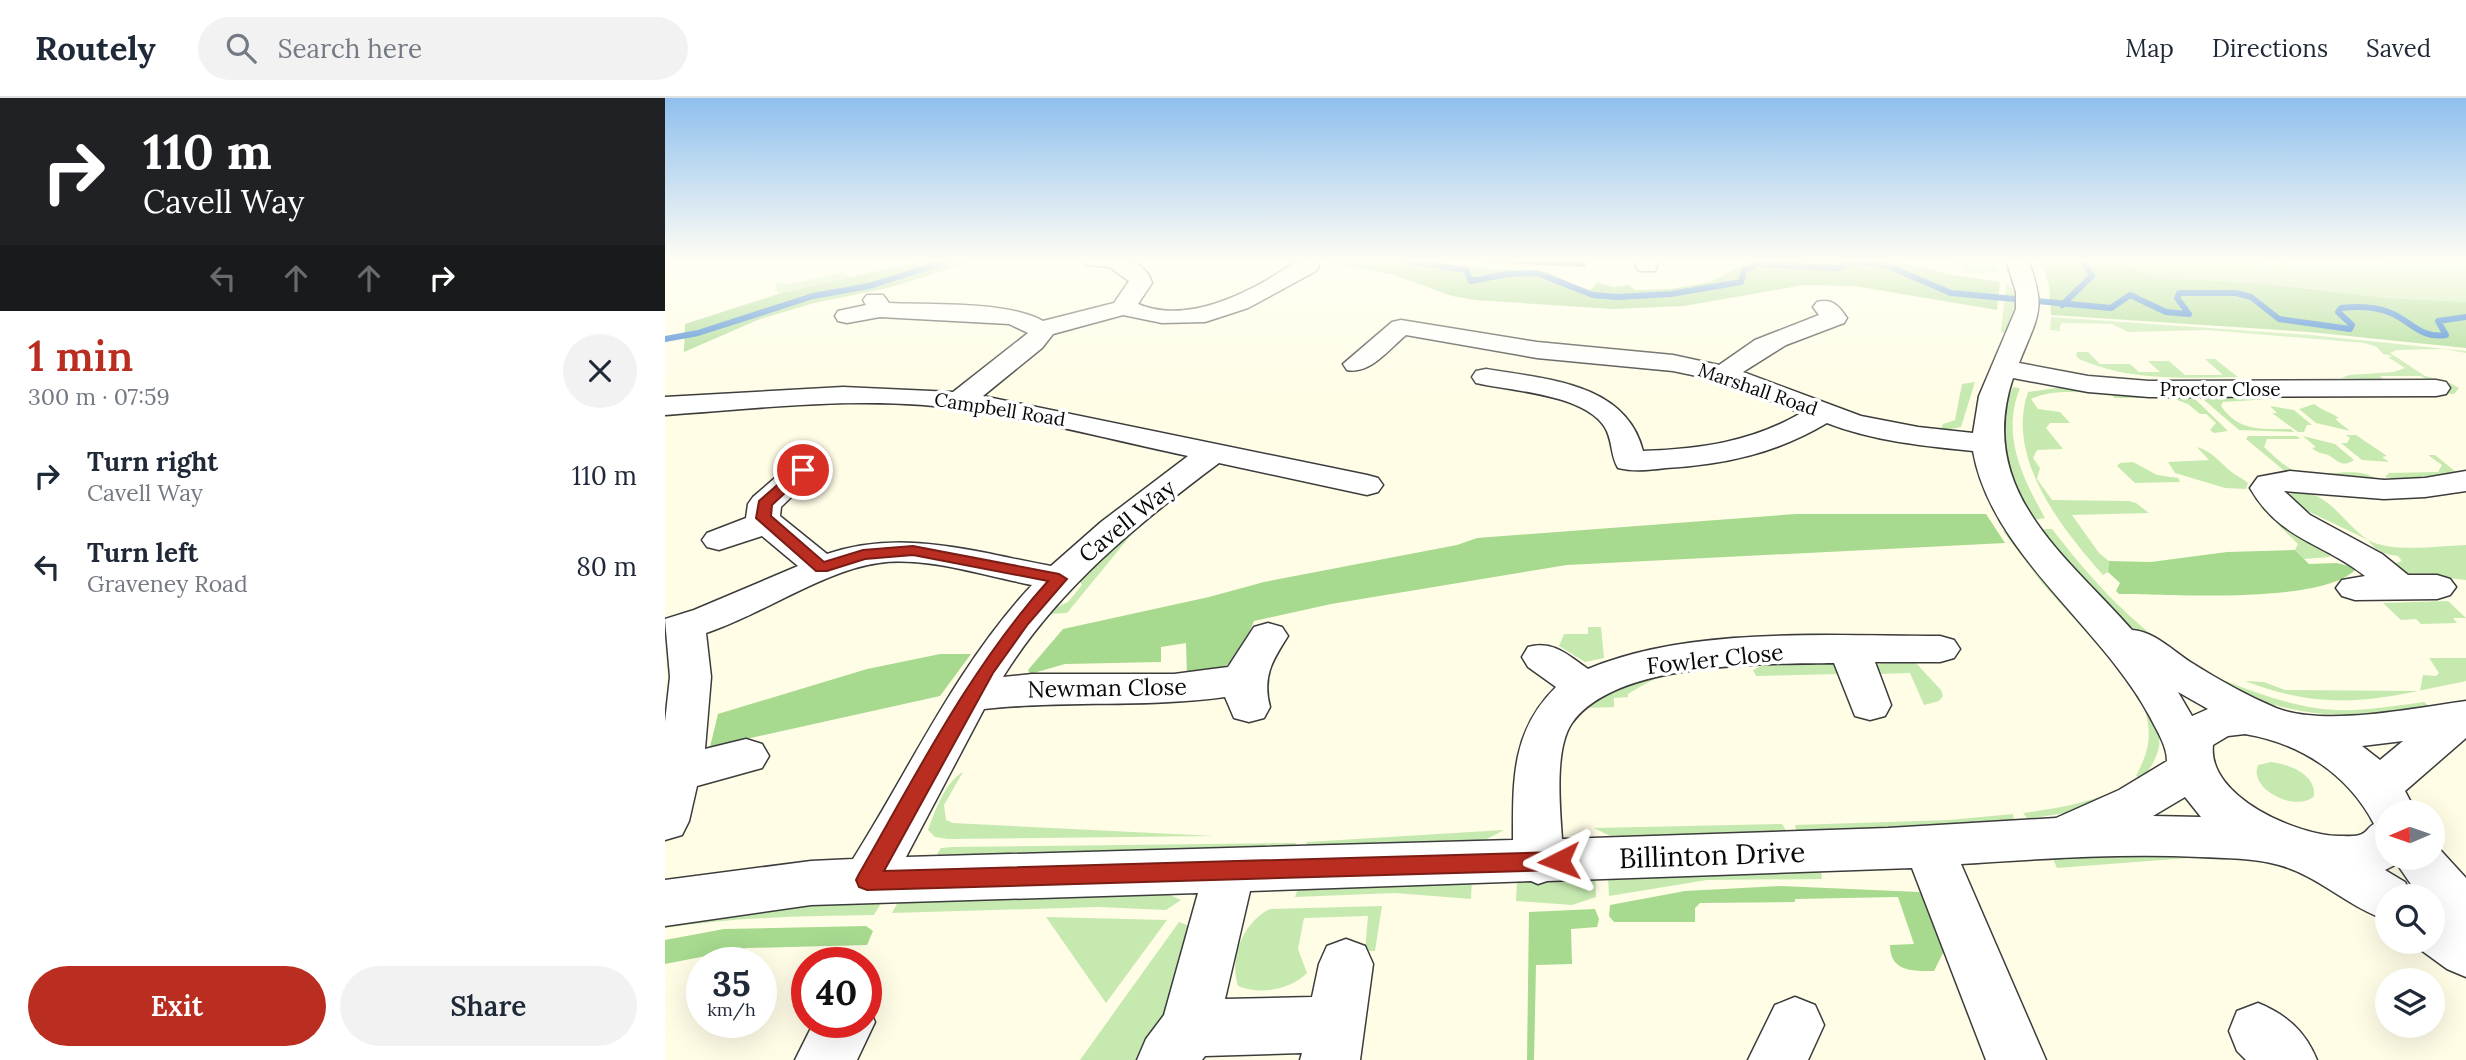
<!DOCTYPE html>
<html lang="en">
<head>
<meta charset="utf-8">
<style>
  :root { --surface:#fff; --page:#f2f2f3; --text:#1f2937; --muted:#747a83; --line:#e0e1e3; --accent:#ba2d21 }
  body { margin:0; font-family:Lora,serif; background:var(--page); color:var(--text); height:100vh; display:flex; flex-direction:column; font-size:26px; white-space:nowrap }
  * { box-sizing:border-box; margin:0 }
  p { font-size:23px; color:var(--muted) }
  .icon { flex:none; width:38px; height:38px; fill:none; stroke:currentColor; stroke-width:2; stroke-linecap:round; stroke-linejoin:round }
  .map { position:relative; flex:1; overflow:hidden }
  .sheet { display:flex; flex-direction:column; background:var(--surface); width:665px }
  .sheet>* { flex:none }
  .banner { background:#202124; color:#fff; overflow:hidden }
  .needle { width:46px; rotate:268deg }
  .tools { position:absolute; left:1710px; top:702px; display:grid; gap:14px }
  .tools a { display:grid; place-items:center; width:70px; height:70px; border-radius:50%; background:var(--surface); box-shadow:0 7px 28px #0002; font-size:35px }
  .speed { position:absolute; left:21px; top:849px; display:flex; gap:14px; font-size:35px; font-weight:700; text-align:center }
  .speed>* { display:grid; place-content:center; width:91px; height:91px; border-radius:50%; background:var(--surface); box-shadow:0 7px 28px #0002; line-height:1 }
  .speed small { font-size:18px; font-weight:400 }
  .speed .limit { border:10px solid #d22; background:#fff; color:#111 }
  .pin { position:absolute; display:grid; place-items:center; width:60px; height:60px; color:#fff; margin:-30px; border:4px solid #fff; border-radius:50%; box-shadow:0 2px 7px #0007 }
  .me { position:absolute; width:77px; margin:-38px; rotate:267deg; stroke-linejoin:round; filter:drop-shadow(0 0 5px #0008) }
  .turn { display:flex; align-items:center; gap:24px; height:147px; padding:0 28px; font-size:32px }
  .turn .icon { width:91px; height:91px; stroke-width:2.5 }
  .turn b { display:block; font-size:49px; line-height:60px }
  .lanes { display:flex; align-items:center; height:66px; padding:0 28px; background:#0003; justify-content:center; gap:35px; direction:ltr }
  .lanes .off { opacity:.35 }
  .round { display:grid; place-items:center; flex:none; width:74px; height:74px; border-radius:37px; background:var(--page) }
  .summary { display:flex; align-items:center; justify-content:space-between; height:119px; padding:0 28px }
  h1 { font-size:42px; font-weight:600; line-height:52px; color:var(--accent) }
  .cta { display:flex; gap:14px; margin-top:auto; padding:14px 28px }
  .cta a { flex:1; height:80px; border-radius:42px; background:var(--accent); color:#fff; font-size:28px; font-weight:600; line-height:80px; text-align:center }
  .cta a+a { background:var(--page); color:var(--text) }
  ul { padding:0; list-style:none }
  li { display:flex; align-items:center; gap:21px; height:91px; padding:0 28px }
  li div { flex:1 }
  li b { display:block; font-size:26px }
  li em { font-style:normal }
  header { display:flex; align-items:center; gap:42px; box-sizing:border-box; height:98px; padding:0 35px; background:var(--surface); border-bottom:2px solid var(--line) }
  header strong { font-size:33px }
  nav { display:flex; gap:38px; margin-inline-start:auto; font-size:24px }
  .search { width:490px; height:63px; background:var(--page); display:flex; align-items:center; gap:18px; box-sizing:border-box; padding:0 24px; border-radius:38px; color:var(--muted); font-size:26px }
  main { display:flex; flex:1; min-height:0 }
  .map>svg:first-child { display:block }
  .green { fill:#c6e9b0 }
  .forest { fill:#a7d98f }
  .pitch { fill:#daf0c2 }
  .lines { fill:none; stroke-linecap:round; stroke-linejoin:round }
  .stream { stroke:#307bcf; stroke-width:6 }
  .minor-casing { stroke:#3c3c3c; stroke-width:3 }
  .minor { fill:#fff; fill-rule:evenodd }
  .wall { fill:#47413c }
  .route { fill:#ba2d21; stroke:#791d15; stroke-width:2 }
  .labels { text-anchor:middle; stroke-width:7; stroke-linejoin:round; paint-order:stroke }
  .far-street-label { font-size:19px; fill:#090909; stroke:#fff }
  .street-label { font-size:23px; fill:#090909; stroke:#fff }
  .near-street-label { font-size:28px; fill:#090909; stroke:#fff }
</style>
</head>
<body>
<header>
<strong>Routely</strong>
<div class="search"><svg class="icon" aria-label="search" viewBox="0 0 24 24"><circle cx="10" cy="10" r="6"/><path d="M15 15l6 6"/></svg>Search here</div>
<nav><a>Map</a><a>Directions</a><a>Saved</a></nav>
</header>
<main>
<section class="sheet">
<div class="banner">
<div class="turn"><svg class="icon" aria-label="right" viewBox="0 0 24 24"><path d="M7 20v-9h11M14 6l5 5-5 5"/></svg><div><b>110 m</b>Cavell Way</div></div>
<div class="lanes"><svg class="icon off" aria-label="left" viewBox="0 0 24 24"><path d="M17 20v-9H6M10 6l-5 5 5 5"/></svg><svg class="icon off" aria-label="ahead" viewBox="0 0 24 24"><path d="M12 20V5M6 11l6-6 6 6"/></svg><svg class="icon off" aria-label="ahead" viewBox="0 0 24 24"><path d="M12 20V5M6 11l6-6 6 6"/></svg><svg class="icon" aria-label="right" viewBox="0 0 24 24"><path d="M7 20v-9h11M14 6l5 5-5 5"/></svg></div>
</div>
<div class="summary"><div><h1>1 min</h1><p>300 m · 07:59</p></div><a class="round"><svg class="icon" aria-label="close" viewBox="0 0 24 24"><path d="M6 6l12 12M18 6L6 18"/></svg></a></div>
<ul>
<li><svg class="icon" aria-label="right" viewBox="0 0 24 24"><path d="M7 20v-9h11M14 6l5 5-5 5"/></svg><div><b>Turn right</b><p>Cavell Way</p></div><em>110 m</em></li>
<li><svg class="icon" aria-label="left" viewBox="0 0 24 24"><path d="M17 20v-9H6M10 6l-5 5 5 5"/></svg><div><b>Turn left</b><p>Graveney Road</p></div><em>80 m</em></li>
</ul>
<div class="cta"><a>Exit</a><a>Share</a></div>
</section>
<div class="map">
<svg width="1801" height="962" viewBox="0 0 1801 962">
  <rect width="100%" height="100%" fill="#fffde6"/>
  <g class="green">
    <path d="M1275,162H1332L1334,173L1318,176L1295,173H1300L1297,168Z"/>
    <path d="M1454,162H1801V204L1723,200L1592,185L1499,180L1473,174Z"/>
    <path d="M179,174L185,180L113,196L110,186L117,184L120,187Z"/>
    <path d="M1341,186L1352,194L1351,211L1344,236L1336,234Z"/>
    <path d="M1386,219L1646,237L1801,253V255L1779,251L1732,252L1725,255L1760,278L1783,284L1794,290L1789,296H1784L1756,278H1715L1719,282L1677,280L1684,277L1729,274L1740,270L1723,259L1728,258L1718,256L1712,249L1699,245L1543,232L1463,234L1447,226L1397,225L1394,230L1396,233L1385,232Z"/>
    <path d="M1412,254H1423L1435,266H1465L1474,274H1495L1483,263H1504L1520,277H1558L1540,261H1550L1573,279C1519,280 1463,283 1414,261L1411,257Z"/>
    <path d="M1310,284L1296,329L1275,333L1278,326L1290,322L1297,286Z"/>
    <path d="M1348,289L1355,290C1336,337 1357,379 1380,420L1369,422C1342,384 1329,333 1348,289Z"/>
    <path d="M1399,289L1498,300H1450L1447,297C1421,295 1391,290 1366,301L1373,311L1395,314L1405,325H1385L1381,330L1398,351L1372,352L1368,360L1375,370L1372,381L1387,402L1464,403L1471,405L1484,415L1407,417L1434,455L1444,463L1443,474L1438,477C1397,431 1340,360 1363,294Z"/>
    <path d="M1538,298H1608L1606,301L1558,304L1556,308C1574,334 1597,331 1626,331L1629,334L1574,332L1539,302Z"/>
    <path d="M1504,299L1529,300L1563,333L1549,335L1545,332L1551,325L1541,316H1535L1523,306Z"/>
    <path d="M1649,306C1658,313 1666,314 1674,320L1670,321L1685,333L1651,325L1634,311Z"/>
    <path d="M1605,308L1629,312L1647,327H1642L1639,334H1633L1607,315H1612Z"/>
    <path d="M1681,337H1691L1722,358L1717,359L1724,364L1697,362L1676,345H1682L1685,340Z"/>
    <path d="M1583,338H1632L1635,341H1602L1599,349C1609,358 1618,368 1630,373C1656,383 1690,365 1713,382L1622,375L1581,341Z"/>
    <path d="M1638,338L1670,346L1689,362C1676,370 1674,363 1663,357C1656,355 1653,355 1647,350L1651,349Z"/>
    <path d="M1532,349C1546,353 1553,362 1564,372C1570,377 1577,380 1583,385L1581,391L1560,390L1510,375L1503,364L1544,362Z"/>
    <path d="M1763,357H1770L1791,374L1738,382L1720,379L1724,375L1773,374L1777,367Z"/>
    <path d="M1468,364L1492,377L1513,380L1515,384L1470,385L1452,368L1455,365Z"/>
    <path d="M1638,394C1667,398 1680,427 1703,442C1726,455 1774,448 1801,447V482L1744,476L1728,466L1737,463L1733,458C1718,456 1712,454 1703,442L1630,407L1624,399L1626,395Z"/>
    <path d="M1594,408L1663,454L1665,459L1639,461L1630,452L1633,446Z"/>
    <path d="M465,431L470,432L402,515L383,516L387,511L403,504L417,487L413,480Z"/>
    <path d="M1375,431H1387C1425,480 1457,515 1507,553C1460,539 1405,469 1375,431Z"/>
    <path d="M1338,433H1342L1457,574L1377,485Z"/>
    <path d="M1783,503L1801,520H1788L1792,525L1756,526L1751,521L1736,522L1718,505Z"/>
    <path d="M923,529H936L939,560L920,564L894,548L899,536H923Z"/>
    <path d="M1764,560H1801V583C1714,601 1667,616 1580,583L1599,584L1620,592L1755,593L1758,577L1771,578L1774,575Z"/>
    <path d="M1224,562H1248L1276,592L1278,598L1274,603L1259,607L1245,575L1214,576L1210,568Z"/>
    <path d="M1107,563H1165L1175,568L1174,576L1091,578L1088,572Z"/>
    <path d="M1031,571V575C1006,570 984,583 963,596V599L949,600V609L921,610C951,583 993,578 1031,571Z"/>
    <path d="M1561,583C1601,599 1644,614 1688,612C1712,611 1736,607 1759,604L1764,608C1684,624 1632,620 1556,588Z"/>
    <path d="M1478,604C1498,639 1502,647 1477,682L1471,678C1486,649 1487,635 1478,604Z"/>
    <path d="M1606,664C1623,666 1651,676 1649,698C1632,715 1583,692 1593,667Z"/>
    <path d="M298,674L279,707L281,722L288,725L549,738L283,741L270,739L263,732C270,713 280,684 298,674Z"/>
    <path d="M1464,686L1469,690L1425,711L1363,721L1358,715C1395,710 1431,704 1464,686Z"/>
    <path d="M1348,716L1349,722L1132,736L1130,727L1284,722Z"/>
    <path d="M1117,726L1122,734L949,740L929,730Z"/>
    <path d="M839,732L822,741L797,745L640,751L642,744Z"/>
    <path d="M631,745L628,752L276,759L272,756L276,750L287,749Z"/>
    <path d="M1487,754L1530,755L1523,760L1392,770L1388,761Z"/>
    <path d="M1156,773L1157,781L1042,782L944,798L943,778Z"/>
    <path d="M930,779L931,799L907,807L851,803L852,782Z"/>
    <path d="M807,780L806,801L730,795L630,799L634,787Z"/>
    <path d="M501,795L516,802L501,812L433,809L227,815L234,802Z"/>
    <path d="M218,802L209,817C138,818 70,819 0,830V824L120,807Z"/>
    <path d="M717,808L710,853H700L703,818L639,820L633,851L642,875C625,892 595,897 573,888C564,860 578,824 605,811Z"/>
    <path d="M381,819L502,822L441,905Z"/>
    <path d="M514,824L522,827L525,836L493,939L479,962H415Z"/>
  </g>
  <g class="forest">
    <path d="M260,162H312L223,190L149,205L95,221L19,254L20,226L113,196Z"/>
    <path d="M651,162H758L771,167L883,174L924,194L932,184L948,189L964,187L970,192L1005,191L1045,184L1084,164L1162,162H1226L1283,176L1335,184L1332,212L1190,188L1139,187L1019,208L949,211L810,202L787,198L729,177Z"/>
    <path d="M1375,162H1454L1473,174L1499,180L1592,185L1723,200L1801,204V250L1644,234L1386,217L1384,187Z"/>
    <path d="M1131,416H1321L1340,445L902,467L666,506L589,523C570,567 569,570 522,578L521,545L496,549V564L400,566L365,576L363,572L398,531L544,499L599,484L792,447L812,440Z"/>
    <path d="M1630,452L1644,466L1672,465L1692,470C1660,507 1504,496 1454,496L1451,493L1455,485L1443,474L1444,463L1486,464L1562,454Z"/>
    <path d="M275,556H306L275,598L45,649L53,616L202,571Z"/>
    <path d="M1116,788L1254,794L1267,807L1279,853L1269,873C1248,873 1225,874 1225,847L1249,846L1233,799L1130,801V804L1035,805L1030,810V824H949L944,818L945,807L1020,793Z"/>
    <path d="M930,811L934,821L932,829L906,831L907,866L871,867L869,962H862L864,814Z"/>
    <path d="M201,828L208,833L202,847L82,850L0,866V842L59,831Z"/>
  </g>
  <path class="pitch" d="M1510,162H1713L1726,171Z"/>
  <g class="lines">
    <g class="stream">
      <path d="M738,162L801,172L806,183L843,176L872,175L928,197L953,199L1006,196L1076,184L1079,172L1094,166L1172,170L1195,163L1223,168L1286,195L1446,210L1465,197L1501,214L1524,216L1512,200L1514,195H1571L1586,199L1614,221L1685,231L1687,227L1673,214L1676,210C1693,208 1710,208 1726,215C1747,224 1756,241 1781,237L1773,223L1801,219"/>
      <path d="M1397,207L1427,178L1417,162"/>
      <path d="M0,241L33,235L148,198L204,188L286,162"/>
    </g>
    <g class="minor-casing">
      <g id="minor">
        <path d="M419,162C441,160 480,157 487,185L473,206C515,224 565,203 602,182C616,174 633,159 651,163L654,168L651,173L583,210L540,224L497,225L458,217L388,236L377,250L318,298L702,377L713,380L718,387L713,394L702,397L554,365C471,427 393,491 338,579L367,576H509L563,569L589,529L603,525L617,529L623,538C607,563 597,579 605,609L599,620L584,624L569,620L560,599C480,610 400,602 319,611L241,759L848,742C848,683 846,633 891,589L863,569L857,559L863,549C888,542 903,557 923,571C1025,528 1166,538 1275,538L1289,542L1295,551L1289,560L1275,564H1210L1226,607L1220,618L1205,622L1190,618L1169,565C1099,566 951,563 907,625C889,651 895,710 897,741L1223,730L1391,720L1454,692L1502,663C1502,648 1492,633 1485,619C1437,528 1326,456 1308,353C1259,348 1208,343 1162,325C1112,355 1059,367 1001,370C985,372 969,374 953,370C945,357 948,341 939,328C917,296 846,293 811,285L807,279L811,273L821,271C879,281 961,284 978,353C1034,351 1087,344 1136,315L1051,282L1008,273L872,260L741,237C724,251 705,277 682,272L678,266L727,224L736,222L872,244L1008,257L1054,267L1090,242L1154,217L1148,209L1152,204C1167,200 1174,208 1182,220L1179,225L1121,247L1078,274L1196,318L1253,329L1308,335L1314,298L1351,211V194L1341,162H1363C1382,212 1373,217 1354,265L1423,278L1484,283L1771,282L1781,284L1785,290L1781,296L1771,298L1484,299L1423,294L1348,280C1310,393 1401,457 1467,532C1489,533 1508,553 1527,565C1552,581 1583,598 1611,610C1660,629 1748,610 1801,603V640L1740,693L1751,714H1722V760H1768V744L1801,780V879L1782,871L1749,847L1748,844H1768V798H1754L1732,766L1720,772L1740,784L1747,798H1722V822C1683,809 1654,778 1614,767C1590,760 1560,760 1535,759C1455,755 1375,761 1296,766L1381,962H1321L1247,770L882,783L873,786L866,783L585,793L560,901L647,899L654,866L662,848L681,841L700,848L708,866L695,962H635L637,955L540,958L537,962H472L481,941L499,917L533,795L146,807L0,828V782L146,763L188,761C246,669 292,567 367,487C320,478 261,458 214,465C160,472 96,517 41,535L46,579L40,651L81,641L97,646L104,658L97,670L32,688L24,723L17,737L0,742V624L5,579L0,521L29,512L133,468L97,438L54,452L42,449L37,442L42,435L81,420L83,406L88,399L127,365L138,363L149,365L154,372L116,409L115,418L162,456C237,430 310,454 386,468L436,424L523,358C452,343 380,324 309,313C207,296 102,310 0,317V299L178,289L288,294L363,235L344,226L215,219L182,225L173,223L170,218L173,213L201,207L198,202L202,197H218L224,205C265,207 344,203 378,223L449,205L464,183L444,169L422,167ZM1513,594L1543,611L1527,618ZM1580,636C1635,645 1683,676 1709,726C1703,729 1702,734 1697,736C1692,739 1681,738 1675,738C1633,738 1542,699 1548,647L1563,638ZM1738,643L1715,662L1697,648ZM1520,699L1536,719L1488,718Z"/>
        <path d="M972,162H994L990,173H974L971,168Z"/>
        <path d="M1625,373L1719,382L1760,380L1801,373V393L1760,399L1719,401L1619,393L1645,417L1717,456L1743,477H1772L1785,481L1791,489L1785,497L1772,501L1690,502L1677,498L1671,490L1677,482L1700,478C1657,444 1615,442 1585,390L1593,379Z"/>
        <path d="M1130,899L1150,907L1159,927L1143,962H1083L1110,907Z"/>
        <path d="M201,904L210,924L192,962H130L149,924H201Z"/>
        <path d="M1593,905C1622,917 1640,933 1652,962H1581L1572,953L1564,933L1572,913Z"/>
      </g>
    </g>
    <use href="#minor" class="minor"/>
  </g>
  <path class="wall" d="M818,162H921L920,169L819,164Z"/>
  <linearGradient id="sky" x2="0" y2="1"><stop stop-color="#8fbfee"/><stop offset="0.55" stop-color="#fffef4"/><stop offset="1" stop-color="#fffef4" stop-opacity="0"/></linearGradient>
  <rect width="1801" height="296" fill="url(#sky)"/>
  <path class="route" d="M138,368L145,372L107,407L106,418L159,464L198,452L248,448L394,476L402,481L363,526L328,575L219,773L894,754L902,757L905,763L902,770L894,772L202,792L194,789L191,782L194,776C252,675 305,570 383,483L248,457L200,461L162,473H151L91,420L94,403L133,369Z"/>
  <g class="labels">
    <g class="far-street-label">
      <text transform="translate(1093 291) rotate(19)" y="7">Marshall Road</text>
      <text x="1555" y="298">Proctor Close</text>
      <text transform="translate(335 311) rotate(9)" y="7">Campbell Road</text>
    </g>
    <g class="street-label">
      <text transform="translate(462 423) rotate(-39)" y="8">Cavell Way</text>
      <text transform="translate(1050 561) rotate(-6)" y="8">Fowler Close</text>
      <text transform="translate(442 590) rotate(-1)" y="8">Newman Close</text>
    </g>
    <g class="near-street-label">
      <text transform="translate(1047 757) rotate(-2)" y="10">Billinton Drive</text>
    </g>
  </g>
</svg>
<div class="tools">
<a><svg class="needle" viewBox="-14 -14 28 28"><path d="M0-13l5 13h-10z" fill="#e53935"/><path d="M0 13l5-13h-10z" fill="#747a83"/></svg></a>
<a><svg class="icon" aria-label="search" viewBox="0 0 24 24"><circle cx="10" cy="10" r="6"/><path d="M15 15l6 6"/></svg></a>
<a><svg class="icon" aria-label="layers" viewBox="0 0 24 24"><path d="M12 4l9 5-9 5-9-5zM3 14l9 5 9-5"/></svg></a>
</div>
<div class="speed"><div>35<small>km/h</small></div><div class="limit">40</div></div>
<div class="pin" style="left:138px;top:372px;background:#d93025"><svg class="icon" aria-label="arrive" viewBox="0 0 24 24"><path d="M6 21V4h12l-3 4 3 4H6"/></svg></div>
<svg class="me" style="left:894px;top:763px" viewBox="-20 -20 40 40"><path d="M0-17L14 15 0 8-14 15z" fill="#ba2d21" stroke="#fff" stroke-width="4"/></svg>
</div>
</main>
</body>
</html>
